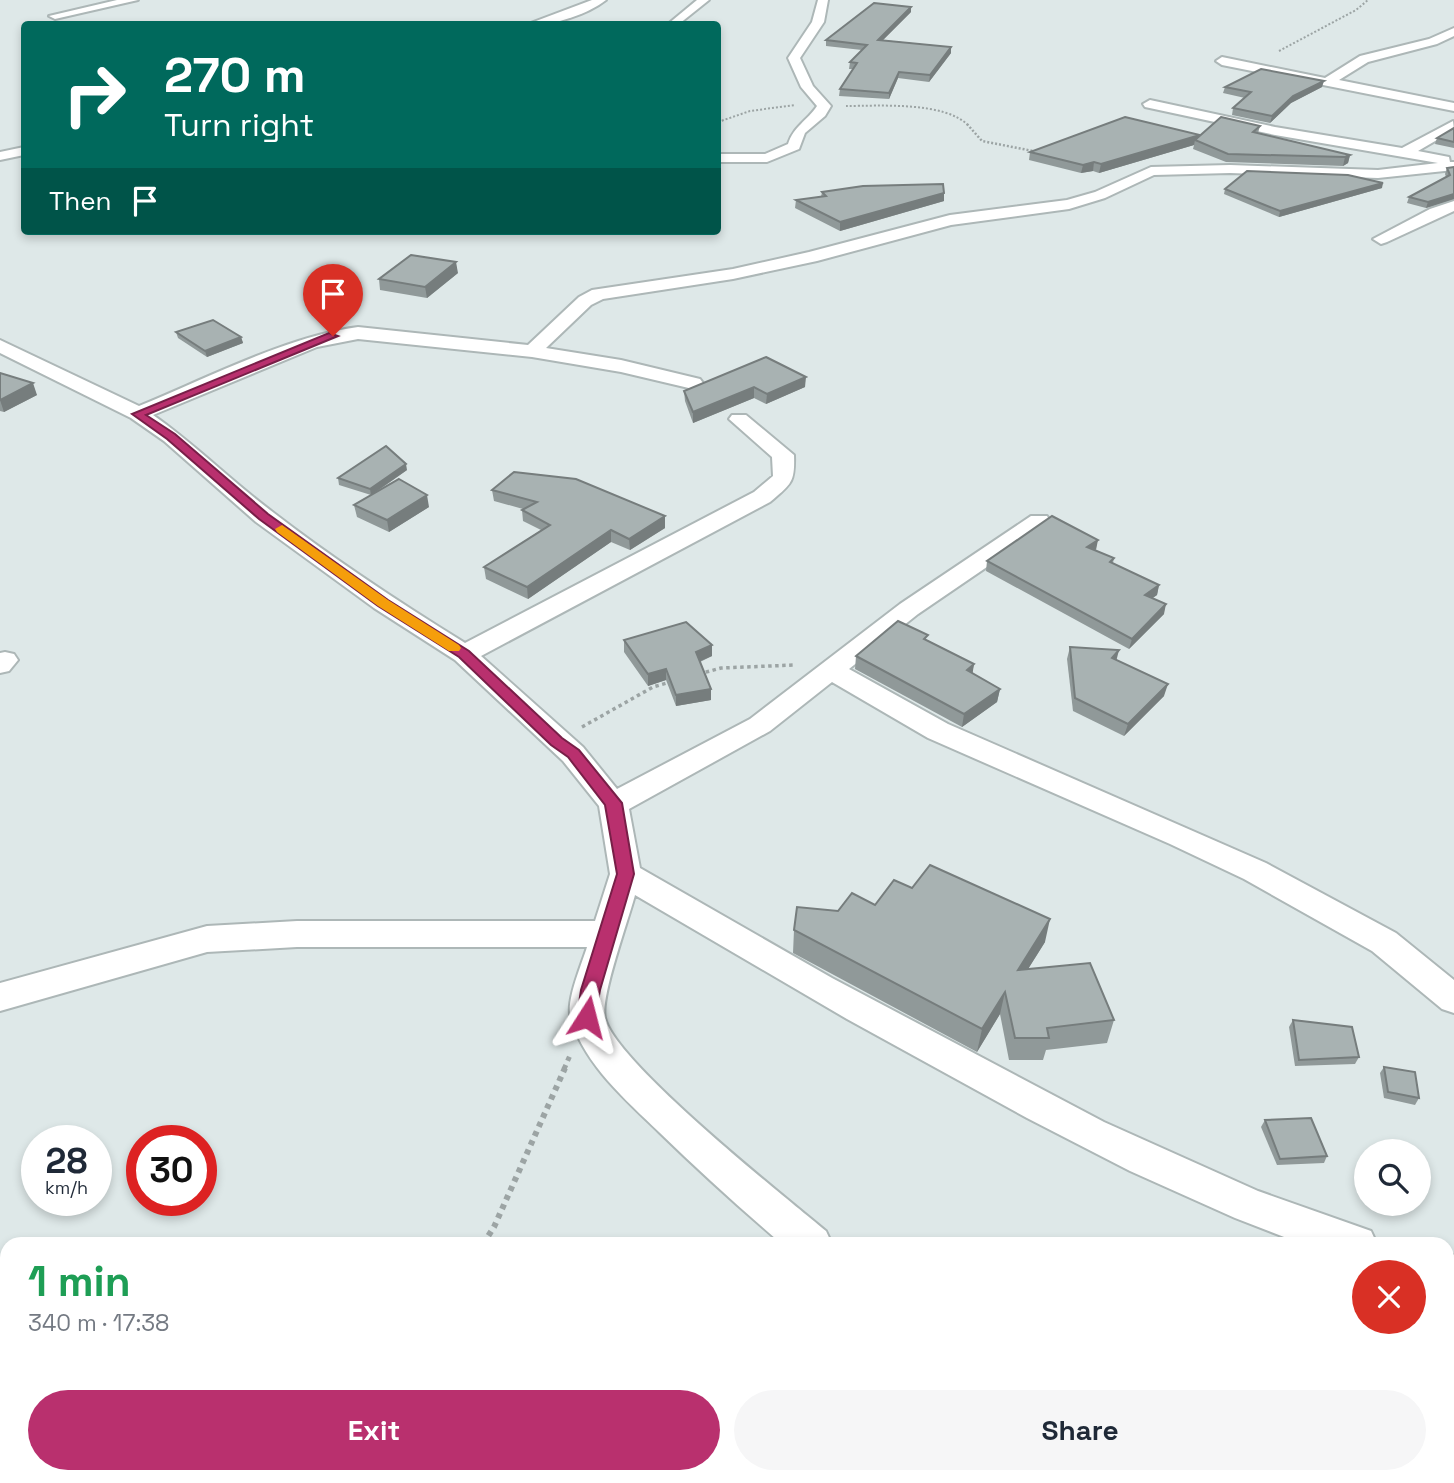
<!DOCTYPE html>
<html lang="en">
<head>
<meta charset="utf-8">
<style>
  :root { --surface:#fff; --page:#f6f6f7; --text:#1f2937; --muted:#747a83; --accent:#b9306e }
  body { margin:0; font-family:"Space Grotesk",sans-serif; background:var(--page); color:var(--text); height:100vh; display:flex; flex-direction:column; font-size:26px; white-space:nowrap }
  * { box-sizing:border-box; margin:0 }
  p { font-size:23px; color:var(--muted) }
  .icon { flex:none; width:38px; height:38px; fill:none; stroke:currentColor; stroke-width:2; stroke-linecap:round; stroke-linejoin:round }
  .map { position:relative; flex:1; overflow:hidden }
  .panel { position:absolute; left:0px; top:1237px; width:1454px; height:247px; display:flex; flex-direction:column; background:var(--surface); border-radius:21px 21px 0 0; box-shadow:0 4px 10px #0003 }
  .panel>* { flex:none }
  .guide { position:absolute; left:21px; top:21px; width:700px; height:214px; border-radius:7px; box-shadow:0 4px 10px #0003; background:#00695c; color:#fff; overflow:hidden }
  .fabs { position:absolute; left:1354px; top:1139px; display:grid; gap:14px }
  .fabs a { display:grid; place-items:center; width:77px; height:77px; border-radius:50%; background:var(--surface); box-shadow:0 4px 10px #0003; font-size:35px }
  .speed { position:absolute; left:21px; top:1125px; display:flex; gap:14px; font-size:35px; font-weight:700; text-align:center }
  .speed>* { display:grid; place-content:center; width:91px; height:91px; border-radius:50%; background:var(--surface); box-shadow:0 4px 10px #0003; line-height:1 }
  .speed small { font-size:18px; font-weight:400 }
  .speed .limit { border:10px solid #d22; background:#fff; color:#111 }
  .pin { position:absolute; display:grid; place-items:center; width:60px; height:60px; color:#fff; margin:-72px -30px; border-radius:50% 50% 50% 0; rotate:-45deg; box-shadow:0 0 7px #0007 }
  .pin .icon { rotate:45deg }
  .me { position:absolute; width:77px; margin:-38px; rotate:9deg; stroke-linejoin:round; filter:drop-shadow(0 0 5px #0008) }
  .turn { display:flex; align-items:center; gap:24px; height:147px; padding:0 28px; font-size:32px }
  .turn .icon { width:91px; height:91px; stroke-width:2.5 }
  .turn b { display:block; font-size:49px; line-height:60px }
  .then { display:flex; align-items:center; height:66px; padding:0 28px; background:#0003; gap:14px; font-size:26px }
  .round { display:grid; place-items:center; flex:none; width:74px; height:74px; border-radius:37px; background:var(--page) }
  .summary { display:flex; align-items:center; justify-content:space-between; height:119px; padding:0 28px }
  h1 { font-size:42px; font-weight:600; line-height:52px; color:#1e9e55 }
  .action { display:flex; gap:14px; margin-top:auto; padding:14px 28px }
  .action a { flex:1; height:80px; border-radius:42px; background:var(--accent); color:#fff; font-size:28px; font-weight:600; line-height:80px; text-align:center }
  .action a+a { background:var(--page); color:var(--text) }
  .map>svg:first-child { display:block }
  .lines { fill:none; stroke-linecap:round; stroke-linejoin:round }
  .minor-casing { stroke:#adb7b7; stroke-width:4 }
  .path-far4 { stroke:#9ca4a4; stroke-width:2; stroke-dasharray:2 2; stroke-linecap:butt }
  .path-far3 { stroke:#9ca4a4; stroke-width:2.5; stroke-dasharray:2 2; stroke-linecap:butt }
  .path-far2 { stroke:#9ca4a4; stroke-width:3.5; stroke-dasharray:3.5 3.5; stroke-linecap:butt }
  .path-far1 { stroke:#9ca4a4; stroke-width:5; stroke-dasharray:4.5 4.5; stroke-linecap:butt }
  .path { stroke:#9ca4a4; stroke-width:6; stroke-dasharray:5 5; stroke-linecap:butt }
  .minor { fill:#fff; fill-rule:evenodd }
  .wall { fill:#909999 }
  .shaded-wall { fill:#767d7d }
  .building { fill:#a8b2b2; stroke:#767d7d; stroke-width:2 }
  .route { fill:#b9306e; stroke:#781f48; stroke-width:2 }
  .slow { fill:#f59e0b }
</style>
</head>
<body>
<div class="map">
<svg width="1454" height="1483" viewBox="0 0 1454 1483">
  <rect width="100%" height="100%" fill="#dee8e8"/>
  <g class="lines">
    <g class="minor-casing">
      <g id="minor">
        <path d="M117,0H138L55,19L49,16Z"/>
        <path d="M592,0H606C587,15 552,26 528,24Z"/>
        <path d="M697,0H709L679,24H668Z"/>
        <path d="M818,0H828L824,22L800,58L813,86L831,106L825,116L805,133L799,149L767,162H718V154H765L788,144C794,126 807,121 817,106L801,87L788,58L812,22Z"/>
        <path d="M1454,28V36L1437,44L1368,62L1339,80L1454,103V111L1222,65L1216,61L1222,57L1325,78L1360,56L1429,39Z"/>
        <path d="M1150,100L1275,127L1402,148L1453,121L1454,130L1418,151L1449,157L1450,162H1454V170L1378,178L1230,173L1154,175L1105,198L1069,209L951,225L817,261L733,279L603,299L591,305L546,348L621,360L700,379L703,383L700,387L693,389L621,372L532,357L358,339L317,347L153,415C196,445 232,482 274,513C335,560 399,602 465,643L754,492L773,476L772,457L729,419L732,415H746L794,455C795,483 791,484 770,502L481,656L583,747L617,789L750,719L900,604L1031,516H1047L1050,521L1047,526L918,614L849,669L948,724L1266,863L1396,933L1454,980V1013L1442,1009L1372,951L1244,879L1170,844L928,738L832,682L770,731L629,809L640,868L832,978L1104,1122L1258,1191L1371,1231L1377,1244H1302L1235,1218L1130,1171L1027,1118L847,1019L635,895C629,918 600,998 605,1018C616,1063 784,1196 826,1231L832,1244H782C740,1208 699,1171 659,1132C626,1100 585,1065 571,1019C565,1002 582,964 587,947H297L207,952L0,1011V983L207,926L297,921H595L610,874L599,806L563,761L455,660L374,608L256,522L164,441L131,418L0,353V340L139,406C205,379 288,336 358,327L528,345L579,297L592,290L733,269L809,252L950,215L1067,200L1095,192L1151,167L1230,165L1378,170L1438,163L1275,135L1145,107L1143,104Z"/>
        <path d="M24,147V155L0,160V152Z"/>
        <path d="M1454,201V211L1387,242L1381,244L1373,239L1430,209Z"/>
        <path d="M5,652L14,654L18,660L9,671L0,673V653Z"/>
        <path d="M1447,1254L1454,1255V1295L1447,1293Z"/>
        <path d="M1091,1477H1141L1144,1483H1094Z"/>
      </g>
    </g>
    <g class="path-far4">
      <path d="M1279,51L1356,10L1368,0"/>
      <path d="M846,106C879,106 945,101 969,126"/>
      <path d="M718,122L750,111L795,105"/>
    </g>
    <path class="path-far3" d="M967,124L982,141L1038,152"/>
    <g class="path-far2">
      <path d="M699,674L721,668L794,665"/>
      <path d="M582,727L653,687L670,682"/>
    </g>
    <path class="path-far1" d="M564,1069L571,1053"/>
    <g class="path">
      <path d="M483,1244L494,1227L565,1068"/>
      <path d="M1293,1477L1296,1483"/>
      <path d="M259,1483L265,1477"/>
    </g>
    <use href="#minor" class="minor"/>
  </g>
  <g class="wall">
    <path d="M911,12L883,40L951,47V53L929,82L898,78L889,99L839,96L840,89L853,69H849L850,62L862,50L826,46V40Z"/>
    <path d="M1225,87H1322L1291,103L1270,123L1232,115L1233,108L1245,98L1223,93Z"/>
    <path d="M1260,126L1258,133L1350,155L1348,163L1343,166L1226,162L1193,149L1194,145L1099,173L1093,171L1081,173L1029,160L1030,152L1199,137Z"/>
    <path d="M1454,128V148L1435,144L1437,138Z"/>
    <path d="M1454,167V199L1426,208L1407,203L1409,197L1446,177L1445,174L1447,168Z"/>
    <path d="M1382,188L1279,217L1224,194L1225,189Z"/>
    <path d="M822,192L944,193V201L840,231L795,208L796,200L821,197Z"/>
    <path d="M458,273L427,298L380,290L379,279Z"/>
    <path d="M176,332L241,337L243,343L207,357L178,338Z"/>
    <path d="M766,357L805,387L766,404L754,398L693,423L685,401L684,391Z"/>
    <path d="M0,373L37,395L4,412L0,411Z"/>
    <path d="M407,470L372,495L429,507L389,532L357,517L354,505L371,495L339,485L338,478Z"/>
    <path d="M492,490L665,516V528L630,550L611,542L528,599L486,579L484,567L541,530L523,521L522,510L523,509L494,501Z"/>
    <path d="M1095,550L1114,558L1113,563L1159,585L1157,595L1152,598L1164,614L1129,649L986,571L987,561Z"/>
    <path d="M624,640L712,656L700,662L711,700L676,706L666,680L648,686L624,652Z"/>
    <path d="M927,640L974,664L972,673L1000,689L997,702L962,727L855,669L856,656Z"/>
    <path d="M1070,647L1117,660L1164,696L1124,736L1073,711L1067,659Z"/>
    <path d="M912,888L1045,942L1028,969L1114,1020L1107,1043L1046,1050L1043,1060H1009L1000,1014L977,1052L793,953L794,930L838,911L875,905Z"/>
    <path d="M1293,1020L1359,1057L1355,1064L1295,1066L1289,1027Z"/>
    <path d="M1384,1067L1419,1098L1415,1105L1384,1098L1380,1073Z"/>
    <path d="M1265,1120L1327,1156L1324,1163L1277,1165L1261,1127Z"/>
  </g>
  <g class="shaded-wall">
    <path d="M911,7V12L877,46L878,40Z"/>
    <path d="M951,47V53L929,82L930,75Z"/>
    <path d="M899,72L898,78L889,99V93Z"/>
    <path d="M1324,81L1322,87L1291,103L1270,123L1272,116L1293,96Z"/>
    <path d="M1200,135L1198,142L1195,140L1194,145L1099,173L1101,164Z"/>
    <path d="M1350,155L1348,163L1343,166L1345,157Z"/>
    <path d="M1094,162L1093,171L1081,173L1083,165Z"/>
    <path d="M1383,183L1382,188L1279,217L1280,211Z"/>
    <path d="M944,193V201L840,231V222Z"/>
    <path d="M1454,194V199L1426,208L1428,202Z"/>
    <path d="M456,262L458,273L427,298L425,287Z"/>
    <path d="M241,337L243,343L207,357L205,351Z"/>
    <path d="M806,377L805,387L766,404L767,394Z"/>
    <path d="M33,383L37,395L4,412L0,400Z"/>
    <path d="M754,387V398L693,423V412Z"/>
    <path d="M406,464L407,470L371,495L370,489Z"/>
    <path d="M427,495L429,507L389,532L387,520Z"/>
    <path d="M665,516V528L630,550L629,539Z"/>
    <path d="M611,530V542L528,599L527,587Z"/>
    <path d="M1098,540L1096,550L1087,547Z"/>
    <path d="M1159,585L1157,595L1143,605L1145,595Z"/>
    <path d="M1166,604L1164,614L1129,649L1132,639Z"/>
    <path d="M712,645V656L696,663V652Z"/>
    <path d="M1119,650L1116,662L1112,658Z"/>
    <path d="M974,664L972,677L967,670Z"/>
    <path d="M666,669V680L648,686V674Z"/>
    <path d="M1168,684L1164,696L1124,736L1128,724Z"/>
    <path d="M711,689V700L676,706V695Z"/>
    <path d="M1000,689L997,702L962,727L964,714Z"/>
    <path d="M1050,919L1045,942L1013,993L1018,970Z"/>
    <path d="M1005,992L1000,1014L977,1052L982,1029Z"/>
  </g>
  <g class="building">
    <path d="M874,3L911,7L878,40L951,47L930,75L899,72L889,93L840,89L857,63L850,62L867,45L826,40Z"/>
    <path d="M1261,69L1324,81L1293,96L1272,116L1233,108L1251,92L1225,87Z"/>
    <path d="M1125,117L1200,135L1101,164L1094,162L1083,165L1030,152Z"/>
    <path d="M1221,117L1260,126L1253,132L1350,155L1345,157L1228,154L1195,140Z"/>
    <path d="M1454,128V142L1437,138Z"/>
    <path d="M1454,167V194L1428,202L1409,197L1450,175L1447,168Z"/>
    <path d="M1247,171L1348,175L1383,183L1280,211L1225,189Z"/>
    <path d="M943,184L944,193L840,222L796,200L826,196L822,192L863,186Z"/>
    <path d="M411,255L456,262L425,287L379,279Z"/>
    <path d="M213,320L241,337L205,351L176,332Z"/>
    <path d="M766,357L806,377L767,394L754,387L693,412L684,391Z"/>
    <path d="M0,373L33,383L0,400Z"/>
    <path d="M386,446L406,464L370,489L338,478Z"/>
    <path d="M514,472L576,479L665,516L629,539L611,530L527,587L484,567L550,525L522,510L537,502L492,490Z"/>
    <path d="M399,479L427,495L387,520L354,505Z"/>
    <path d="M1052,516L1098,540L1087,547L1114,558L1110,562L1159,585L1145,595L1166,604L1132,639L987,561Z"/>
    <path d="M898,621L928,635L924,639L974,664L967,670L1000,689L964,714L856,656Z"/>
    <path d="M686,622L712,645L696,652L711,689L676,695L666,669L648,674L624,640Z"/>
    <path d="M1070,647L1119,650L1112,658L1168,684L1128,724L1075,698Z"/>
    <path d="M930,865L1050,919L1018,970L1090,963L1114,1020L1047,1028L1049,1038H1015L1005,992L982,1029L794,930L797,907L838,911L852,893L875,905L894,880L912,888Z"/>
    <path d="M1293,1020L1352,1027L1359,1057L1299,1060Z"/>
    <path d="M1384,1067L1415,1072L1419,1098L1388,1092Z"/>
    <path d="M1311,1118L1327,1156L1280,1159L1265,1120Z"/>
  </g>
  <path class="route" d="M329,333L338,336L146,415L175,434L268,514L388,600L469,651L562,738L579,750L622,803L634,874L600,990L594,1023L587,1025L580,1023L577,1017L581,990L617,874L605,805L568,757L551,745L459,657L378,606L259,519L167,439L132,414Z"/>
  <path class="slow" d="M282,525L388,600L459,645L461,648L459,651H449L378,606L277,532L275,529Z"/>
</svg>
<div class="fabs">
<a><svg class="icon" aria-label="search" viewBox="0 0 24 24"><circle cx="10" cy="10" r="6"/><path d="M15 15l6 6"/></svg></a>
</div>
<div class="speed"><div>28<small>km/h</small></div><div class="limit">30</div></div>
<div class="pin" style="left:333px;top:336px;background:#d93025"><svg class="icon" aria-label="arrive" viewBox="0 0 24 24"><path d="M6 21V4h12l-3 4 3 4H6"/></svg></div>
<svg class="me" style="left:587px;top:1017px" viewBox="-20 -20 40 40"><path d="M0-17L14 15 0 8-14 15z" fill="#b9306e" stroke="#fff" stroke-width="4"/></svg>
<div class="guide">
<div class="turn"><svg class="icon" aria-label="right" viewBox="0 0 24 24"><path d="M7 20v-9h11M14 6l5 5-5 5"/></svg><div><b>270 m</b>Turn right</div></div>
<div class="then">Then<svg class="icon" aria-label="arrive" viewBox="0 0 24 24"><path d="M6 21V4h12l-3 4 3 4H6"/></svg></div>
</div>
<section class="panel">
<div class="summary"><div><h1>1 min</h1><p>340 m · 17:38</p></div><a class="round" style="background:#d93025;color:#fff"><svg class="icon" aria-label="close" viewBox="0 0 24 24"><path d="M6 6l12 12M18 6L6 18"/></svg></a></div>
<div class="action"><a>Exit</a><a>Share</a></div>
</section>
</div>
</body>
</html>
